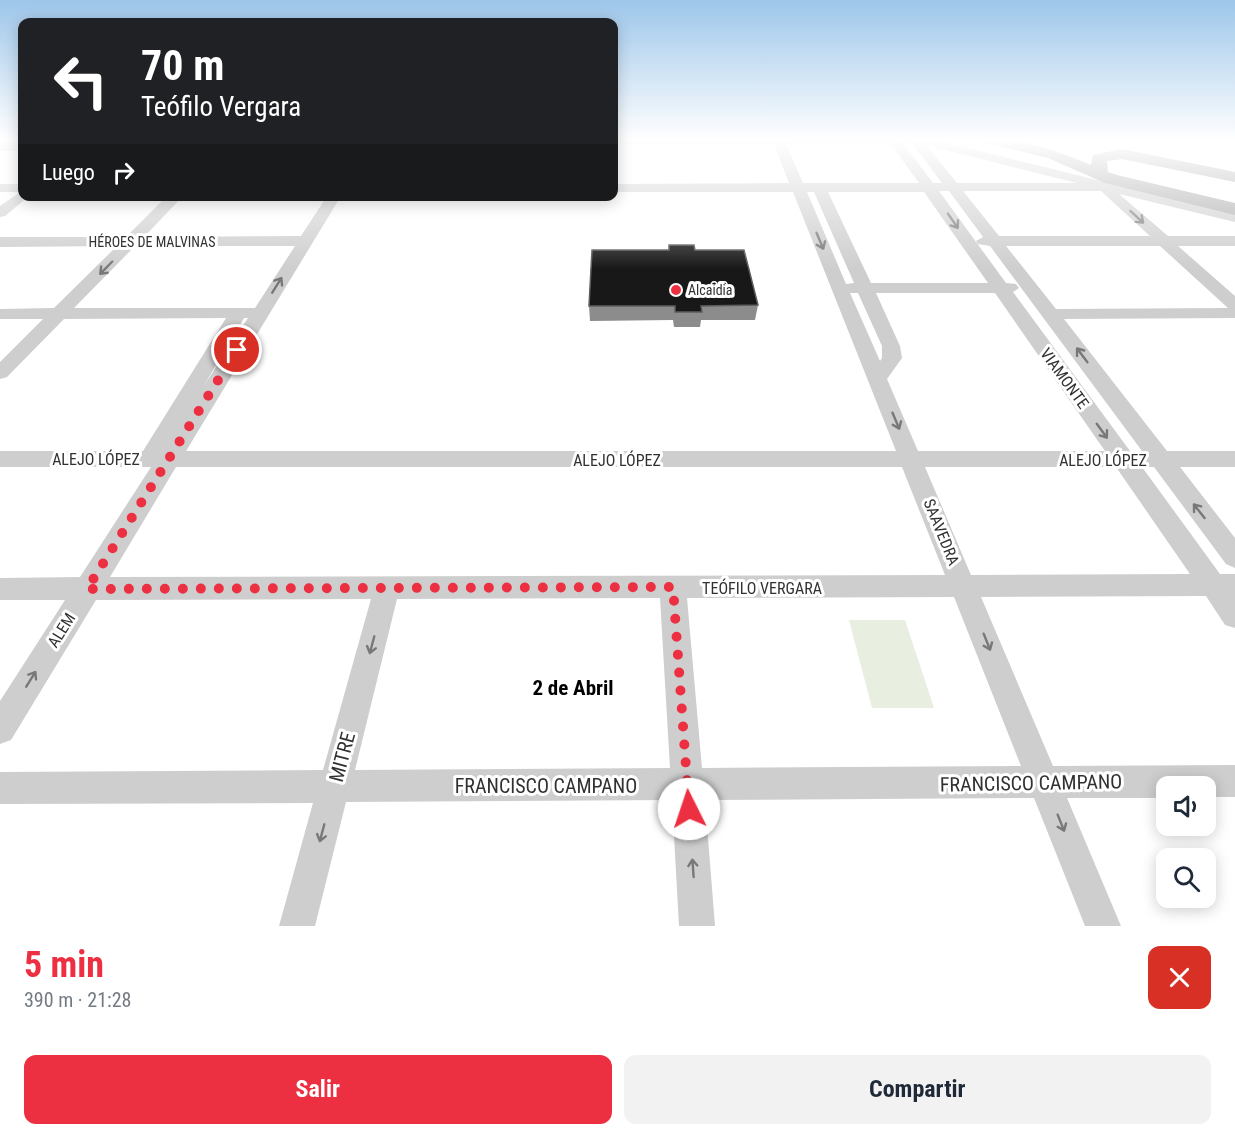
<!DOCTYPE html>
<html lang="es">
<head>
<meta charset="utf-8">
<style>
  :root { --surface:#fff; --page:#f2f2f3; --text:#1f2937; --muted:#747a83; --accent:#ec3042 }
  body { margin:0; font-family:"Roboto Condensed",sans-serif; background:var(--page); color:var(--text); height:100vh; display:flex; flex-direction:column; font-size:22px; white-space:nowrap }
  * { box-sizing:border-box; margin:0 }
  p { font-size:20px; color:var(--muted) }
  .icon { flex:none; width:33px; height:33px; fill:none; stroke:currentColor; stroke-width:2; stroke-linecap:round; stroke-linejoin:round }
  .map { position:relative; height:926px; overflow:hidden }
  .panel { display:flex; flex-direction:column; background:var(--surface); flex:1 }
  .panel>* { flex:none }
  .banner { position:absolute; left:18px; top:18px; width:600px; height:183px; border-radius:12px; box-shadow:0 3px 15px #0003; background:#202124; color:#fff; overflow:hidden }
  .tools { position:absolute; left:1156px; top:776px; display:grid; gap:12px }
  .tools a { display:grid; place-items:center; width:60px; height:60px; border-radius:12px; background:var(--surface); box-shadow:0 3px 15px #0003; font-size:30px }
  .pin { position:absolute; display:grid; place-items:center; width:51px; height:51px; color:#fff; margin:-26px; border:3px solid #fff; border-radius:50%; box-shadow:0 2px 6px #0007 }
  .me { position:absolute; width:66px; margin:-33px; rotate:356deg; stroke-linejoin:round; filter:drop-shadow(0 0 4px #0008) }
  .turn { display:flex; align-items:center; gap:21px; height:126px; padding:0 24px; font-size:27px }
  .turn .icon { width:78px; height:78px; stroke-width:2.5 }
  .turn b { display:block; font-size:42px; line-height:51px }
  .then { display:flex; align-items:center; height:57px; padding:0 24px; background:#0003; gap:12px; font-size:22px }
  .round { display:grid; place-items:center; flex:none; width:63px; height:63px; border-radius:12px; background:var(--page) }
  .overview { display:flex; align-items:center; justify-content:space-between; height:102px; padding:0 24px }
  h1 { font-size:36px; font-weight:700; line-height:45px; color:var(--accent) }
  .button { display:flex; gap:12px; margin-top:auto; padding:12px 24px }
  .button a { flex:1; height:69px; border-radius:12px; background:var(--accent); color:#fff; font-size:24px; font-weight:700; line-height:69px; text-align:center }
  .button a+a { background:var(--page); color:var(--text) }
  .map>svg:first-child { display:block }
  .green { fill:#e8eee0 }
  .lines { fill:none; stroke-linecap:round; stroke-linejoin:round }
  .minor { fill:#cecece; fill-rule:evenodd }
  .major { fill:#a9a9a9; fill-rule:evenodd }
  .wall { fill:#8c8c8c }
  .building { fill:#181818; stroke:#5d5d5d; stroke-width:1.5 }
  .oneway { stroke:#787878 }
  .route { stroke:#ec3042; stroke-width:10; stroke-dasharray:0 18 }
  .poi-dot { fill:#ec3042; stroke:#fff; stroke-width:2 }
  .labels { text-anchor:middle; stroke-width:6; stroke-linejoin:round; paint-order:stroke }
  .far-street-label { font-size:14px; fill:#313131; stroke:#fff }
  .far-poi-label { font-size:14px; fill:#313131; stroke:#fff; text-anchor:start }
  .street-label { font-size:16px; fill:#313131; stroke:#fff }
  .near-street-label { font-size:20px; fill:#313131; stroke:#fff }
  .near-neighbourhood-label { font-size:21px; font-weight:bold; fill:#000; stroke:#fff }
</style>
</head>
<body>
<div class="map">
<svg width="1235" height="926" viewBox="0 0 1235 926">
  <rect width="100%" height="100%" fill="#fff"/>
  <path class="green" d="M849,620H905L934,708H872Z"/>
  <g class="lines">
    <g class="minor">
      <path d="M614,139H931L1235,214V222L1119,194L1168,236H1235V246H1178L1235,296V318L1064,319L1167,451H1235V467H1180L1235,538V568L1226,564L1154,467H1142L1220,574H1235V628L1225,625L1206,596L981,597L1053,766L1235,765V797H1206V786H1167V798H1067L1121,926H1085L1034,798L705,800L715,926H679L672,800L346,802L315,926H279L313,803L0,804V772L323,770L371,599L96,600L11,740L0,744V701L65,600H0V578L80,577L151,467H0V451H143L226,318L64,319L7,377L0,379V362L43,319H0V309L54,308L117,246L0,247V237H126L167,196H183L144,237L301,236L327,196H341L186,451H896L793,192H614V184L789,183L774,144L614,145ZM911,142L942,183H933L903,143ZM890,143L919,183H803L786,144ZM926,145L1077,183H957ZM939,191H949L983,237L976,241L978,244L990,246L1142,451H1130L1013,292L1019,288L1016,284L1006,283ZM963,191H1101L1150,236H999ZM807,192H814L854,283L846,284ZM828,192H924L988,283H871ZM135,246H295L255,308H74ZM1006,246H1160L1228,308L1056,309ZM850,293H858L882,346V358L880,361ZM876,293H995L1105,451H918L887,379L902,358L900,346ZM244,318H248L203,387ZM176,467H902L945,575L110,577ZM925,467H1116L1190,574L971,575ZM954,597L1021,766L702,768L687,598ZM660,598L670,768L355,770L397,599Z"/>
      <rect x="0" y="143" width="22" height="8"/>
      <path d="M0,184H22V196H29L5,216L0,217V206L20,192H0Z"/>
    </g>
    <path class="major" d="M981,139C1020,138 1056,150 1091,165L1093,155L1122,149L1235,172V182L1122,159L1107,161L1108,172L1117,175L1235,203V215L1105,183L1048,158L983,142Z"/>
  </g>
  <path class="wall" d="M669,245L695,250L758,305L755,320H701L700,327H674L673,320L590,321L589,306L668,250Z"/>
  <path class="building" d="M669,245H694L695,250H744L758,305L701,306L702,312H675V306H589L592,250H669Z"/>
  <defs><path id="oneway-shaft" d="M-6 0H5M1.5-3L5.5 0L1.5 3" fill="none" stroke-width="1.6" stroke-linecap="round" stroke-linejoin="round" transform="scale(1.5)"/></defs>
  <g class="oneway">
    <use href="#oneway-shaft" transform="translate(1137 217) rotate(42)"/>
    <use href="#oneway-shaft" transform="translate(953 221) rotate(55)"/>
    <use href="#oneway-shaft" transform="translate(820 241) rotate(67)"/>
    <use href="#oneway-shaft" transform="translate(106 268) rotate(134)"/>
    <use href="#oneway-shaft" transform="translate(277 285) rotate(-58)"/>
    <use href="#oneway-shaft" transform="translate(1082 355) rotate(-127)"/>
    <use href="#oneway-shaft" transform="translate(896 421) rotate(67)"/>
    <use href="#oneway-shaft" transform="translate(1102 431) rotate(54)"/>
    <use href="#oneway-shaft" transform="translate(1199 511) rotate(-128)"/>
    <use href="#oneway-shaft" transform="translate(987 642) rotate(68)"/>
    <use href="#oneway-shaft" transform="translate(372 645) rotate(105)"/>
    <use href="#oneway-shaft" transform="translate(31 679) rotate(-58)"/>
    <use href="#oneway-shaft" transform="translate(1061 823) rotate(68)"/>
    <use href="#oneway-shaft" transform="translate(322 833) rotate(105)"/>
    <use href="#oneway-shaft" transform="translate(693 868) rotate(-94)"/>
  </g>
  <linearGradient id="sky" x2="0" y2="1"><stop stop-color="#9dc6ea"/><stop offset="0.52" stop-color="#fff"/><stop offset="1" stop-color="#fff" stop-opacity="0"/></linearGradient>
  <rect width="1235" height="269" fill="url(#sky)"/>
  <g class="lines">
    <path class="route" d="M237,350L87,589L673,587L689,809"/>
  </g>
  <circle class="poi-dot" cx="676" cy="290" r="6"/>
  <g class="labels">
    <g class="far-street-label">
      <text x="152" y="247">HÉROES DE MALVINAS</text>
    </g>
    <g class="far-poi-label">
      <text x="688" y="295">Alcaidia</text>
    </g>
    <g class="street-label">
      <text transform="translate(1065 378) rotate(54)" y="6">VIAMONTE</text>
      <text x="96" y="465">ALEJO LÓPEZ</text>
      <text x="617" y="466">ALEJO LÓPEZ</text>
      <text x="1103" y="466">ALEJO LÓPEZ</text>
      <text transform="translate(942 532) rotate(68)" y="6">SAAVEDRA</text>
      <text x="762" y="594">TEÓFILO VERGARA</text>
      <text transform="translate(61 630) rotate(-58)" y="6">ALEM</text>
    </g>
    <g class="near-street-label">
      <text transform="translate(342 757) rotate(-75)" y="7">MITRE</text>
      <text transform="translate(1031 783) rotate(-1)" y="7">FRANCISCO CAMPANO</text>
      <text x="546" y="793">FRANCISCO CAMPANO</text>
    </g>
    <g class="near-neighbourhood-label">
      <text x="573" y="695">2 de Abril</text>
    </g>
  </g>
</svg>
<div class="tools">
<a><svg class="icon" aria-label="sound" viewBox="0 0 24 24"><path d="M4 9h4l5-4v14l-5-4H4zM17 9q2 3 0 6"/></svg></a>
<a><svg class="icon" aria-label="search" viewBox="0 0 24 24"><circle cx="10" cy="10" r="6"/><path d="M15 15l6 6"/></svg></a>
</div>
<div class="pin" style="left:237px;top:350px;background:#d93025"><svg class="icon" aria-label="arrive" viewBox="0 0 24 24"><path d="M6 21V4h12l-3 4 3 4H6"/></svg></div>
<svg class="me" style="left:689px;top:809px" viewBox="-20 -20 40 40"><circle r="19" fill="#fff"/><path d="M0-13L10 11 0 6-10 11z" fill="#ec3042"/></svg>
<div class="banner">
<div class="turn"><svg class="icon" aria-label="left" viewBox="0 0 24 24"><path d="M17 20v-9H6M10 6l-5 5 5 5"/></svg><div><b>70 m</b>Teófilo Vergara</div></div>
<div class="then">Luego<svg class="icon" aria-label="right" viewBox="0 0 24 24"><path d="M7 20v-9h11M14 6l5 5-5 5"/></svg></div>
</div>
</div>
<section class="panel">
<div class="overview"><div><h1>5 min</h1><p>390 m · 21:28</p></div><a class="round" style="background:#d93025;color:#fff"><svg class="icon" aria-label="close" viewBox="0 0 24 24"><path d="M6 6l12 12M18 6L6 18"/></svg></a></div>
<div class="button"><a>Salir</a><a>Compartir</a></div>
</section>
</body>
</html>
